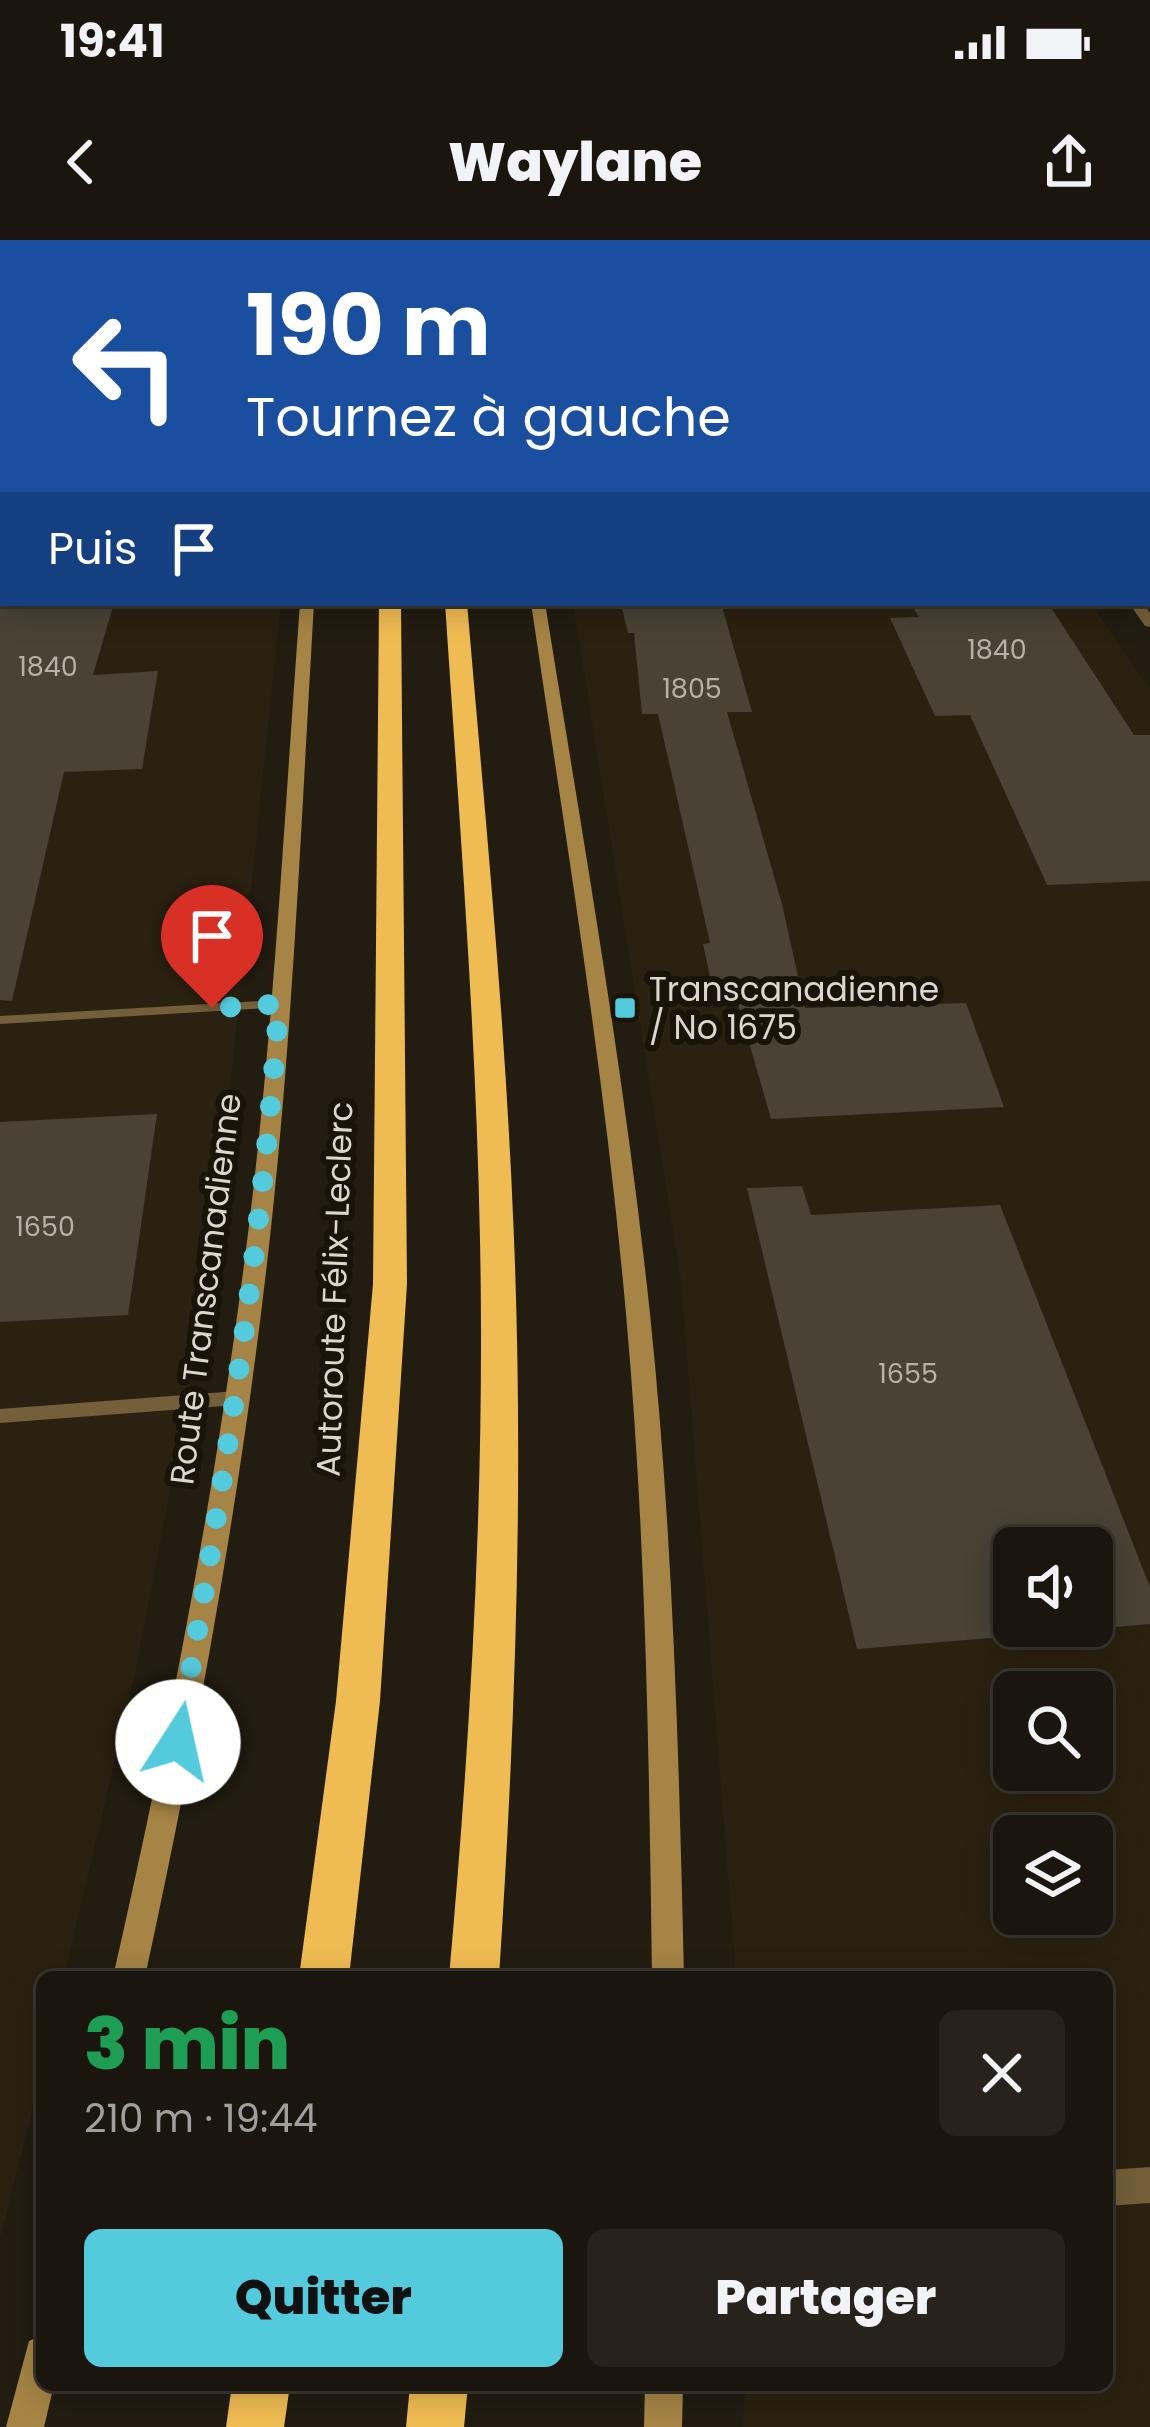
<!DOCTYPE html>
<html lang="fr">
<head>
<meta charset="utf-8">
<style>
  :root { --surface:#1a150d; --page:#27221b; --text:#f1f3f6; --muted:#9f9f9d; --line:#38342e; --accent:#54cadd }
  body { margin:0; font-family:Poppins,sans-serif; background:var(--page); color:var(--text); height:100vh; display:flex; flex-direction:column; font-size:45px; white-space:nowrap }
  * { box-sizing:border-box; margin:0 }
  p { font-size:39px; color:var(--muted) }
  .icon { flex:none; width:66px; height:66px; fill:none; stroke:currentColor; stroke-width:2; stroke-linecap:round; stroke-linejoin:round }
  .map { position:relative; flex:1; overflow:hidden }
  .sheet { position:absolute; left:36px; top:1731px; width:1077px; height:420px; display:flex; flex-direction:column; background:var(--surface); border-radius:18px; box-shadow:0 6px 30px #0003,0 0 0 3px var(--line) }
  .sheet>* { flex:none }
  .guide { position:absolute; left:0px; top:0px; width:1152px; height:366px; box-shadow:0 6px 30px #0003,0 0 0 3px var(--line); background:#1a4fa0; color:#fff; overflow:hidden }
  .fabs { position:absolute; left:993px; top:1287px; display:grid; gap:24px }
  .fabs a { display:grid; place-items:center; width:120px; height:120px; border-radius:18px; background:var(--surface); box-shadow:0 6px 30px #0003,0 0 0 3px var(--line); font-size:60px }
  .pin { position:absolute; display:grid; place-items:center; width:102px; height:102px; color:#fff; margin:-123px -51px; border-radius:50% 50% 50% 0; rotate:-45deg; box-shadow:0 0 12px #0007 }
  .pin .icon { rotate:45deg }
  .me { position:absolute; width:132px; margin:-66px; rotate:10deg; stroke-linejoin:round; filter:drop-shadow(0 0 9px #0008) }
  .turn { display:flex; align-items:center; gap:42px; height:252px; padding:0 48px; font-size:54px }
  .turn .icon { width:156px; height:156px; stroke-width:2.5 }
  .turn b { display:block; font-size:84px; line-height:102px }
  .then { display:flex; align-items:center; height:114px; padding:0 48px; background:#0003; gap:24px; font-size:45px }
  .round { display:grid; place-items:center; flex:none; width:126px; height:126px; border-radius:18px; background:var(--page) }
  .overview { display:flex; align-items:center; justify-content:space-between; height:204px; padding:0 48px }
  h1 { font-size:72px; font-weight:800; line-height:90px; color:#1e9e55 }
  .button { display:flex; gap:24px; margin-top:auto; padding:24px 48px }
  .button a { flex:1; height:138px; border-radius:18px; background:var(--accent); color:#111; font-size:48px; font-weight:800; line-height:138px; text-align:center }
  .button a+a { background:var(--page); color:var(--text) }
  .status { display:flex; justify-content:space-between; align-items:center; height:84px; padding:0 60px; background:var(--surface); direction:ltr }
  .status svg { height:33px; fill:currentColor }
  header { display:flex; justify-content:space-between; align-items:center; height:156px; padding:0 48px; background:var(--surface); font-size:54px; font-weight:800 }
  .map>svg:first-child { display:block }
  .built { fill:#2b2110; fill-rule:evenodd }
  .building { fill:#494235 }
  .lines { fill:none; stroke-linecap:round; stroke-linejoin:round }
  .service { fill:#735f39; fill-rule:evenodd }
  .minor { fill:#735f39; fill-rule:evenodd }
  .secondary { fill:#a58445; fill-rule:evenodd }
  .motorway { fill:#efbb53; fill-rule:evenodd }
  .route { stroke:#54cadd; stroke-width:21; stroke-dasharray:0 37.8 }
  .poi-dot { fill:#54cadd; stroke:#191308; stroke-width:4.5 }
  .labels { text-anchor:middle; stroke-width:12; stroke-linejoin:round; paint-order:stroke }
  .number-label { font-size:27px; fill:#b6b2a8 }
  .poi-label { font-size:33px; fill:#dbd7cf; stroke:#191308; text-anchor:start }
  .street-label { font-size:33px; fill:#dbd7cf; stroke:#191308 }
</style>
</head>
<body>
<div class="status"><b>19:41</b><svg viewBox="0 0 49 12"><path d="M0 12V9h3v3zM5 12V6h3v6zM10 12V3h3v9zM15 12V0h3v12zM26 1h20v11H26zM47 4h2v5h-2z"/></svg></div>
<header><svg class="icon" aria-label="back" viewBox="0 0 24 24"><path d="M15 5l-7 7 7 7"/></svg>Waylane<svg class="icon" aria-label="share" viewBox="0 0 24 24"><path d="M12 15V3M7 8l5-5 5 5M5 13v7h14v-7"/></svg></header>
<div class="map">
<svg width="1150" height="2187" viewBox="0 0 1150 2187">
  <rect width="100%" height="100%" fill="#221c11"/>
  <g class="built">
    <path d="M0,0H318L3,3L0,119Z"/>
    <path d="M0,197L3,363H281L209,1051L134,1438L64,1737H42V1833L0,1998Z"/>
    <path d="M573,363H1090L1150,449V2187H743L745,2145H1107V1737H736L681,1041ZM1014,1308H1092V1386H1014ZM1014,1452H1092V1530H1014ZM1014,1596H1092V1674H1014Z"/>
  </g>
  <g class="building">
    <path d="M6,363H114L93,435L158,431L142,529L64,532L12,761L0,760V366Z"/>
    <path d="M721,363L752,472H727L782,664L805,768L966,763L1004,867L771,879L738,764L716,765L703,704L710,703L658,474H642L634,393H628L621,364Z"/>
    <path d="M910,363H1048L1134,495H1150V641L1047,645L970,475L935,476L890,378L919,377Z"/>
    <path d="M157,874L128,1075L0,1082V882Z"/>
    <path d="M802,946L811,975L1000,965L1150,1347V1384L1092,1389V1308H1014V1396L857,1409L747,948Z"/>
  </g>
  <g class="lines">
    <g class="service">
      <rect x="0" y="11" width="3" height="4"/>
      <rect x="0" y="59" width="3" height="4"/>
      <rect x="0" y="108" width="3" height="4"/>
      <rect x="0" y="140" width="3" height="6"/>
      <rect x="0" y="175" width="3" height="6"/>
      <path d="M279,760L284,761V767L0,784V776Z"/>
      <path d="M237,1151L244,1153L246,1158L244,1163L237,1165L0,1183V1169Z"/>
    </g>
    <g class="minor">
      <path d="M869,0H879L881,3H871Z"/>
      <rect x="0" y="303" width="3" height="8"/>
      <path d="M1129,363H1143L1150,373V387L1145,386Z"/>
      <path d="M1150,1927V1963L1107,1966V1930Z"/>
    </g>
    <g class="secondary">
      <rect x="327" y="0" width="10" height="3"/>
      <path d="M478,0H488L489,3H479Z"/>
      <path d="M300,363H314C302,565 294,767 273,969C246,1227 200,1483 145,1737H113C171,1483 220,1228 251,969C275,768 285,565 300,363Z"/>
      <path d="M531,363H545C583,599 625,836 650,1074C673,1294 679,1516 684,1737H652C649,1516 646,1295 626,1074C605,836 566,600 531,363Z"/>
      <path d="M42,2095V2145H54L44,2187H6L29,2101Z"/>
      <path d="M645,2145H683L682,2187H644Z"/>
    </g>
    <g class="motorway">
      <rect x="349" y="0" width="14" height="3"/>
      <rect x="380" y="0" width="14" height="3"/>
      <rect x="423" y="0" width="14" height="3"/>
      <rect x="457" y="0" width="14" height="3"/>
      <path d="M379,363H401L407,1044L380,1461L349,1737H299L336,1461L373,1044Z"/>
      <path d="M445,363H467C485,575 506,787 514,999C524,1245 515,1491 499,1737H449C471,1492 485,1246 480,1000C476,787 459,575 445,363Z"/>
      <path d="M232,2145H290L284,2187H226Z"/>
      <path d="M410,2145H468L464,2187H406Z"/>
    </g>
  </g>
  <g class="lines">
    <path class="route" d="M178,1502C222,1256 261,1013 279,764L212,768"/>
  </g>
  <rect class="poi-dot" x="613" y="756" width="24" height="24" rx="6"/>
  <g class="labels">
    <g class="number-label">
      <text x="997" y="419">1840</text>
      <text x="48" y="436">1840</text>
      <text x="692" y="458">1805</text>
      <text x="45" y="996">1650</text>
      <text x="908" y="1143">1655</text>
    </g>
    <g class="poi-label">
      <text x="649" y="761">Transcanadienne<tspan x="649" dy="38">/ No 1675</tspan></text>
    </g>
    <g class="street-label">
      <text transform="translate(205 1049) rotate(-83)" y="12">Route Transcanadienne</text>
      <text transform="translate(334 1049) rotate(-88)" y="12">Autoroute Félix-Leclerc</text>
    </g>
  </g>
</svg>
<div class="fabs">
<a><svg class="icon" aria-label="sound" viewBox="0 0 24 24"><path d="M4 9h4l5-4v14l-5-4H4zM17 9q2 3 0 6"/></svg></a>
<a><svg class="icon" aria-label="search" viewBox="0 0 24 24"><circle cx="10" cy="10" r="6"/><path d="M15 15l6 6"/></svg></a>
<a><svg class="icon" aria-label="layers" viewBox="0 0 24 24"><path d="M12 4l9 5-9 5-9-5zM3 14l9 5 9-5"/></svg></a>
</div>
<div class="pin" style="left:212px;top:768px;background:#d93025"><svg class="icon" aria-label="arrive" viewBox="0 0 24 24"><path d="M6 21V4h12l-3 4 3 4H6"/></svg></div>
<svg class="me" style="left:178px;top:1502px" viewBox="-20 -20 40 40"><circle r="19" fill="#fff"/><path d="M0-13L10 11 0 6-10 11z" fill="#54cadd"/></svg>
<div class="guide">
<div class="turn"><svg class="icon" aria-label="left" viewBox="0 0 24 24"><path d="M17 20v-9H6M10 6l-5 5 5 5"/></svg><div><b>190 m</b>Tournez à gauche</div></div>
<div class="then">Puis<svg class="icon" aria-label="arrive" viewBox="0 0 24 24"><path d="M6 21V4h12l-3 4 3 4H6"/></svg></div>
</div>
<section class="sheet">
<div class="overview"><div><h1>3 min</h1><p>210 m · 19:44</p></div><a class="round"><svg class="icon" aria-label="close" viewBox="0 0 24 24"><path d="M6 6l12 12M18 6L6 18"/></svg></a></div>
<div class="button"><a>Quitter</a><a>Partager</a></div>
</section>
</div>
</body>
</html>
